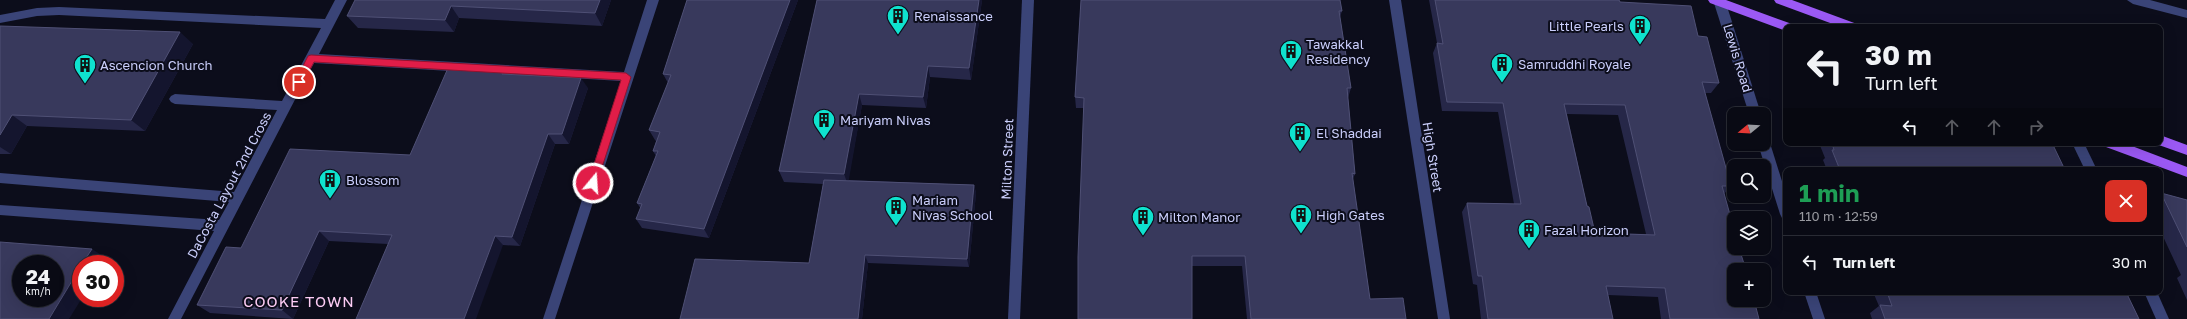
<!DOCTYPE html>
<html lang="en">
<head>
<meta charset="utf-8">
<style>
  :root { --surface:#090a14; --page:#12131d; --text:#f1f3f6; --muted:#999aa0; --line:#292b34 }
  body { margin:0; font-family:"Golos Text",sans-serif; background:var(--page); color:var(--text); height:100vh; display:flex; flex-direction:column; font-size:15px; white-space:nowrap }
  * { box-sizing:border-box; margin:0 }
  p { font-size:13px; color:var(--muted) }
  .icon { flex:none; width:22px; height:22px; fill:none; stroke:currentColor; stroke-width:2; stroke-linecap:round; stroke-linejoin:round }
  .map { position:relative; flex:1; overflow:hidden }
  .details { position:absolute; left:1783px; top:167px; width:380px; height:128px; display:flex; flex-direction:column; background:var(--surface); border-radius:8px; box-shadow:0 4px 16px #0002,0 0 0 1px var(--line) }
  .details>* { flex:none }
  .guide { position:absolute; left:1783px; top:24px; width:380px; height:122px; border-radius:8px; box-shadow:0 4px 16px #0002,0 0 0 1px var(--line); background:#090a14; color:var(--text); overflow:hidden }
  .needle { width:26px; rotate:252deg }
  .buttons { position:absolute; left:1727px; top:107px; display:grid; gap:8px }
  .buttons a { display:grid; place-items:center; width:44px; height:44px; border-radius:8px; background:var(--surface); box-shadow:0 4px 16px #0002,0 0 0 1px var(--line); font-size:20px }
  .speed { position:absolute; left:12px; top:255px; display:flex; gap:8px; font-size:20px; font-weight:700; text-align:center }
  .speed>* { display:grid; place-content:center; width:52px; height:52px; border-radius:50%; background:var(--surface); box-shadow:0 4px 16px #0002,0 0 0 1px var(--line); line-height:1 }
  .speed small { font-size:10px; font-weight:400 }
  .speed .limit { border:6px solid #d22; background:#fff; color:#111 }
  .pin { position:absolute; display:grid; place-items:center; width:34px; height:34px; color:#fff; margin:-17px; border:2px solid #fff; border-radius:50%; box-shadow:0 1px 4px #0007 }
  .me { position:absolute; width:44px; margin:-22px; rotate:18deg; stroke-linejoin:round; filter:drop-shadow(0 0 3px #0008) }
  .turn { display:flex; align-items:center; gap:14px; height:84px; padding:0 16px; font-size:18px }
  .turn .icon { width:52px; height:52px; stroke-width:2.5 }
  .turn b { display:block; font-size:28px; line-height:34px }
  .lanes { display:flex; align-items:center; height:38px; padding:0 16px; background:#0003; justify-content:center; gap:20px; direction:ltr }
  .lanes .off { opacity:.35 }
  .round { display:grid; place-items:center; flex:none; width:42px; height:42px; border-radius:8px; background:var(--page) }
  .summary { display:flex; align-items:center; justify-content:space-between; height:68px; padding:0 16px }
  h1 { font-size:24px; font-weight:700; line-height:30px; color:#1e9e55 }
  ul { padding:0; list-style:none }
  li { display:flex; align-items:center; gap:12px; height:52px; padding:0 16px; border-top:1px solid var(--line) }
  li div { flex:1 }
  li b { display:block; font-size:15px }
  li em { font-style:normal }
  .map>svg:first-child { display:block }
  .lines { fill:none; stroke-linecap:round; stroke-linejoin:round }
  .minor { fill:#3a4477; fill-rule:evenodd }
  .major { fill:#9b59f4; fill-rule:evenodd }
  .wall { fill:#262748; fill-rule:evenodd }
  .shaded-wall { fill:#14152e }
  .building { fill:#38395c; stroke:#4f5075; fill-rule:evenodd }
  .route { fill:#e11d48; stroke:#92132f }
  .labels { text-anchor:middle; stroke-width:4; stroke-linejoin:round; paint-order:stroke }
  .poi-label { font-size:13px; fill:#cacefb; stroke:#0c0d1b; text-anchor:start }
  .street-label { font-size:13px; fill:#cacefb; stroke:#0c0d1b }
  .quarter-label { font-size:15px; letter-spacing:1px; fill:#fcccf4; stroke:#0c0d1b }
</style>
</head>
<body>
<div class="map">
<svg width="2187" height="319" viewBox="0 0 2187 319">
  <rect width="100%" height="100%" fill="#0c0d1b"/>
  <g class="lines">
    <g class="minor">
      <path d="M335,0H347L319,54L624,72L647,0H659L555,319H543L621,81L314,63L181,319H168L214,231L0,215V205L219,220L229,202L0,183V173L234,192L277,110L175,104L171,102L169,99L171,96L175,94L282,101L321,28L59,15L37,16L0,23V15L37,8L59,7L325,19Z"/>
      <path d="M1022,0H1034L1020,319H1008Z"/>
      <path d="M1389,0H1401L1450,319H1438Z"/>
      <path d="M1716,0H1724L1726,3L1761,114H1749L1714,3Z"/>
      <path d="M2127,0H2150L2187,10V18L2133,4Z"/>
      <path d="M1764,138L1768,139L1770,143L1786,194V219L1782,218L1780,214L1758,144H1764Z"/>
      <path d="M2072,143H2084L2097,170H2085Z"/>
      <path d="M1804,292H1816L1825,319H1813Z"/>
      <path d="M2144,292H2157L2169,319H2156Z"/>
    </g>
    <g class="major">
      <path d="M1708,0H1726L1792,24L1794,27H1786V31L1710,3Z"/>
      <path d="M1774,0H1792L1857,24L1859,27H1841L1776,3Z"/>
      <path d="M2160,135L2187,145V155L2156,144L2160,143Z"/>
      <path d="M2104,143H2124L2187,167V177L2106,147Z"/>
    </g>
  </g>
  <g class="wall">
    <path d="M355,0H611L602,26L459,18L454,32L358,28L347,16Z"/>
    <path d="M687,0H798L709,238L642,228L636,219L641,209L637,203L656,156L653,151L656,141L655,140L649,130L668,83L663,74Z"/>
    <path d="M817,0H982L971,80L930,77L926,108L862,105L848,180L974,185L976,193L969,267L868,263L862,319H680L809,263L823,184L784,182L779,171Z"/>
    <path d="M1081,0L1342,11L1340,17L1351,88L1348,98L1355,174L1353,179L1370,299L1406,319H1247L1242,266H1192L1083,108H1076L1075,97Z"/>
    <path d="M1429,0H1619L1620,2L1698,36L1719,83L1711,93H1705L1731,186L1724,194L1759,319H1661L1658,297L1608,295L1613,319H1481L1477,285L1473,284L1462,212L1467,203L1514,204L1498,112L1442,111L1433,53L1437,43ZM1567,114L1618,115L1646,234L1595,233L1587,206Z"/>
    <path d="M0,26L193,44L145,131L27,126L11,154H0Z"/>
    <path d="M505,74L588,88L569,144H555L520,246L503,245L388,244L329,241L293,319L210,313L197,305L241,248L410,155Z"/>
    <path d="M1819,143H1936L1937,146L2065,170H1827L1823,160L1825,158Z"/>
    <path d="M2161,193L2187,200V300L2177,278L2181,275L2160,230V194Z"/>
    <path d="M1873,292H2126L2139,319H1872L1870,313L1879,306Z"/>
  </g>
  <g class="shaded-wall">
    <path d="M600,0H611L602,26L595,13Z"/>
    <path d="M790,0H798L709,238L704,229Z"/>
    <path d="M979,0H982L971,80L969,68Z"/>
    <path d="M451,6L459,18L454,32L445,20Z"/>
    <path d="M180,32L193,44L145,131L131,120Z"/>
    <path d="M928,66L930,77L926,108L923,97Z"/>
    <path d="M581,78L588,88L569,144L562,134Z"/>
    <path d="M859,94L862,105L848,185L844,174Z"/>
    <path d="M12,115L27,126L11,154L0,147V135Z"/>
    <path d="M548,134L555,144L520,246L512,237Z"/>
    <path d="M974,185L976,193L969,267L967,259Z"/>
    <path d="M319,231L329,241L293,319L282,310Z"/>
    <path d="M495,236L503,245L476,319H464Z"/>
    <path d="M92,249L106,258L102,264H82Z"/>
    <path d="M865,255L868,263L862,319H858Z"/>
    <path d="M81,266V298H82L69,319H49Z"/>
  </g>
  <g class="building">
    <path d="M355,0H600L595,13L451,6L445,20L347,16Z"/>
    <path d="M687,0H790L704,229L636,219L642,204L637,203L658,151H653L660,132L649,130L671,75L663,74Z"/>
    <path d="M817,0H979L969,68L928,66L923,97L859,94L844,174L779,171Z"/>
    <path d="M1081,0H1340L1342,11H1339L1351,88H1347L1355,174L1352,173L1370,299L1403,298L1406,319H1251L1245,256H1192V319H1078V257L1084,98L1075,97Z"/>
    <path d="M1435,0H1619L1620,2L1691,6L1698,36L1707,37L1719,83L1702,82L1731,186H1722L1734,229V248H1739L1746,270H1734V300H1754L1759,319H1670L1665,288L1606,286L1613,319H1488L1482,276H1478L1467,203L1521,204L1503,103L1447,102L1437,43L1443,44ZM1564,104L1625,105L1655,235L1595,233L1589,207L1587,206Z"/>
    <path d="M0,26L180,32L131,120L12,115L0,135Z"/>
    <path d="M448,68L503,71L502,74L581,78L562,134H548L512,237L495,236L464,319H356L392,235L319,231L282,310L197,305L226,247L241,248L290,149L410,155Z"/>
    <path d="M1832,143H1936L1937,146L2053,145L2065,170H1840L1832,150H1834Z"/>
    <path d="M824,180L974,185L967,259L865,255L858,319H680L695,259L809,263Z"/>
    <path d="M2161,193L2187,200V247Z"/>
    <path d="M0,242L92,249L82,264H81V266L49,319H0ZM21,264H55V298H21Z"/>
    <path d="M1887,292H2126L2139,319H1885L1880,305L1892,306Z"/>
  </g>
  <path class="route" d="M311,55L626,73L631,77L597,183L593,187L588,183L621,80L314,62L302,85H296L295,82L308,56Z"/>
  <defs>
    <g id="building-pin" transform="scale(1.15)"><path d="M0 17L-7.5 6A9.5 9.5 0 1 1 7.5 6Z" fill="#0fe2ce" stroke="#0c0d1b"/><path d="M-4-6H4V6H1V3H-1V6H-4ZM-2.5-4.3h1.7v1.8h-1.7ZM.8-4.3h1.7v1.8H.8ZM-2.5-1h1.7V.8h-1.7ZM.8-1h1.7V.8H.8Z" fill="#111"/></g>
  </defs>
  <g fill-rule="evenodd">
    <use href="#building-pin" x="898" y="16"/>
    <use href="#building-pin" x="1640" y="26"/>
    <use href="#building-pin" x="1291" y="51"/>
    <use href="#building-pin" x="1502" y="64"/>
    <use href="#building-pin" x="85" y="65"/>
    <use href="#building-pin" x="824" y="120"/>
    <use href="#building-pin" x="1300" y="133"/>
    <use href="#building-pin" x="330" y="180"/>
    <use href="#building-pin" x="896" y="207"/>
    <use href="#building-pin" x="1301" y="215"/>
    <use href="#building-pin" x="1143" y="217"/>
    <use href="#building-pin" x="1529" y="230"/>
  </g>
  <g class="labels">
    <g class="poi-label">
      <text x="914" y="21">Renaissance</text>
      <text x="1624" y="31" text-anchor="end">Little Pearls</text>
      <text x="1306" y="49">Tawakkal<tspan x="1306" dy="15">Residency</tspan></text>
      <text x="1518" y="69">Samruddhi Royale</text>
      <text x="100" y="70">Ascencion Church</text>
      <text x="840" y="125">Mariyam Nivas</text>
      <text x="1316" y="138">El Shaddai</text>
      <text x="346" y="185">Blossom</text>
      <text x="912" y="205">Mariam<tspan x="912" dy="15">Nivas School</tspan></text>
      <text x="1316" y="220">High Gates</text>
      <text x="1158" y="222">Milton Manor</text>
      <text x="1544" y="235">Fazal Horizon</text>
    </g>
    <g class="street-label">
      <text transform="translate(1738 58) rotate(73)" y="5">Lewis Road</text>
      <text transform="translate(1433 157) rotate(81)" y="5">High Street</text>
      <text transform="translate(1007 159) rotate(-88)" y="5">Milton Street</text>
      <text transform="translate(229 185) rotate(-62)" y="5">DaCosta Layout 2nd Cross</text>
    </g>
    <g class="quarter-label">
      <text x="299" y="307">COOKE TOWN</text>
    </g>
  </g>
</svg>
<div class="buttons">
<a><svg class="needle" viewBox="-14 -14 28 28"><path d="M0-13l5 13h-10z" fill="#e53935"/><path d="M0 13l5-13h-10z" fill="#999aa0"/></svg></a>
<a><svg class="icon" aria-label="search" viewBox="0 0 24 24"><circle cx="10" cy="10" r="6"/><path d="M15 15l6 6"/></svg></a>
<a><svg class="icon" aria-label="layers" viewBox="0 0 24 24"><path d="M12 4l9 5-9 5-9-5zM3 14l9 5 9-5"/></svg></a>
<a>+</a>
</div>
<div class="speed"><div>24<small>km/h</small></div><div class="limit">30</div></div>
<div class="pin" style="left:299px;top:82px;background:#d93025"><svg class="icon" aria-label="arrive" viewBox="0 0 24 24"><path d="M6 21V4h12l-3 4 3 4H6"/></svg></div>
<svg class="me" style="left:593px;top:183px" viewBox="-20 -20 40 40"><circle r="17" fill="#e11d48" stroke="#fff" stroke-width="3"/><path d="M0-11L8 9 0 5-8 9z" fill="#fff"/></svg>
<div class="guide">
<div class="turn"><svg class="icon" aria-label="left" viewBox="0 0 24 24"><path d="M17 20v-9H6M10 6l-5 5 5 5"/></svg><div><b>30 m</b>Turn left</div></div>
<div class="lanes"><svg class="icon" aria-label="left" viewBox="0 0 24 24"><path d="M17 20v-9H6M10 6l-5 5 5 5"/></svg><svg class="icon off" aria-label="ahead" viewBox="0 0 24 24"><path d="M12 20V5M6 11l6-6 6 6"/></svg><svg class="icon off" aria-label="ahead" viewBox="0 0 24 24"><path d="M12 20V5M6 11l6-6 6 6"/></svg><svg class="icon off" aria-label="right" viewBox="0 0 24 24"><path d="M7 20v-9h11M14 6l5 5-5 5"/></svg></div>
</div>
<section class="details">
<div class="summary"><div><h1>1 min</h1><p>110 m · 12:59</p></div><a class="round" style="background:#d93025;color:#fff"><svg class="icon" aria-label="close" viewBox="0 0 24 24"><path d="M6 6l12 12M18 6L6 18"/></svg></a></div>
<ul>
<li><svg class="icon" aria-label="left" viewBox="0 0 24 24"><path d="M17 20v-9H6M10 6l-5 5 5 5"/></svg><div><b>Turn left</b></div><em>30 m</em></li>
</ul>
</section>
</div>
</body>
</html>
